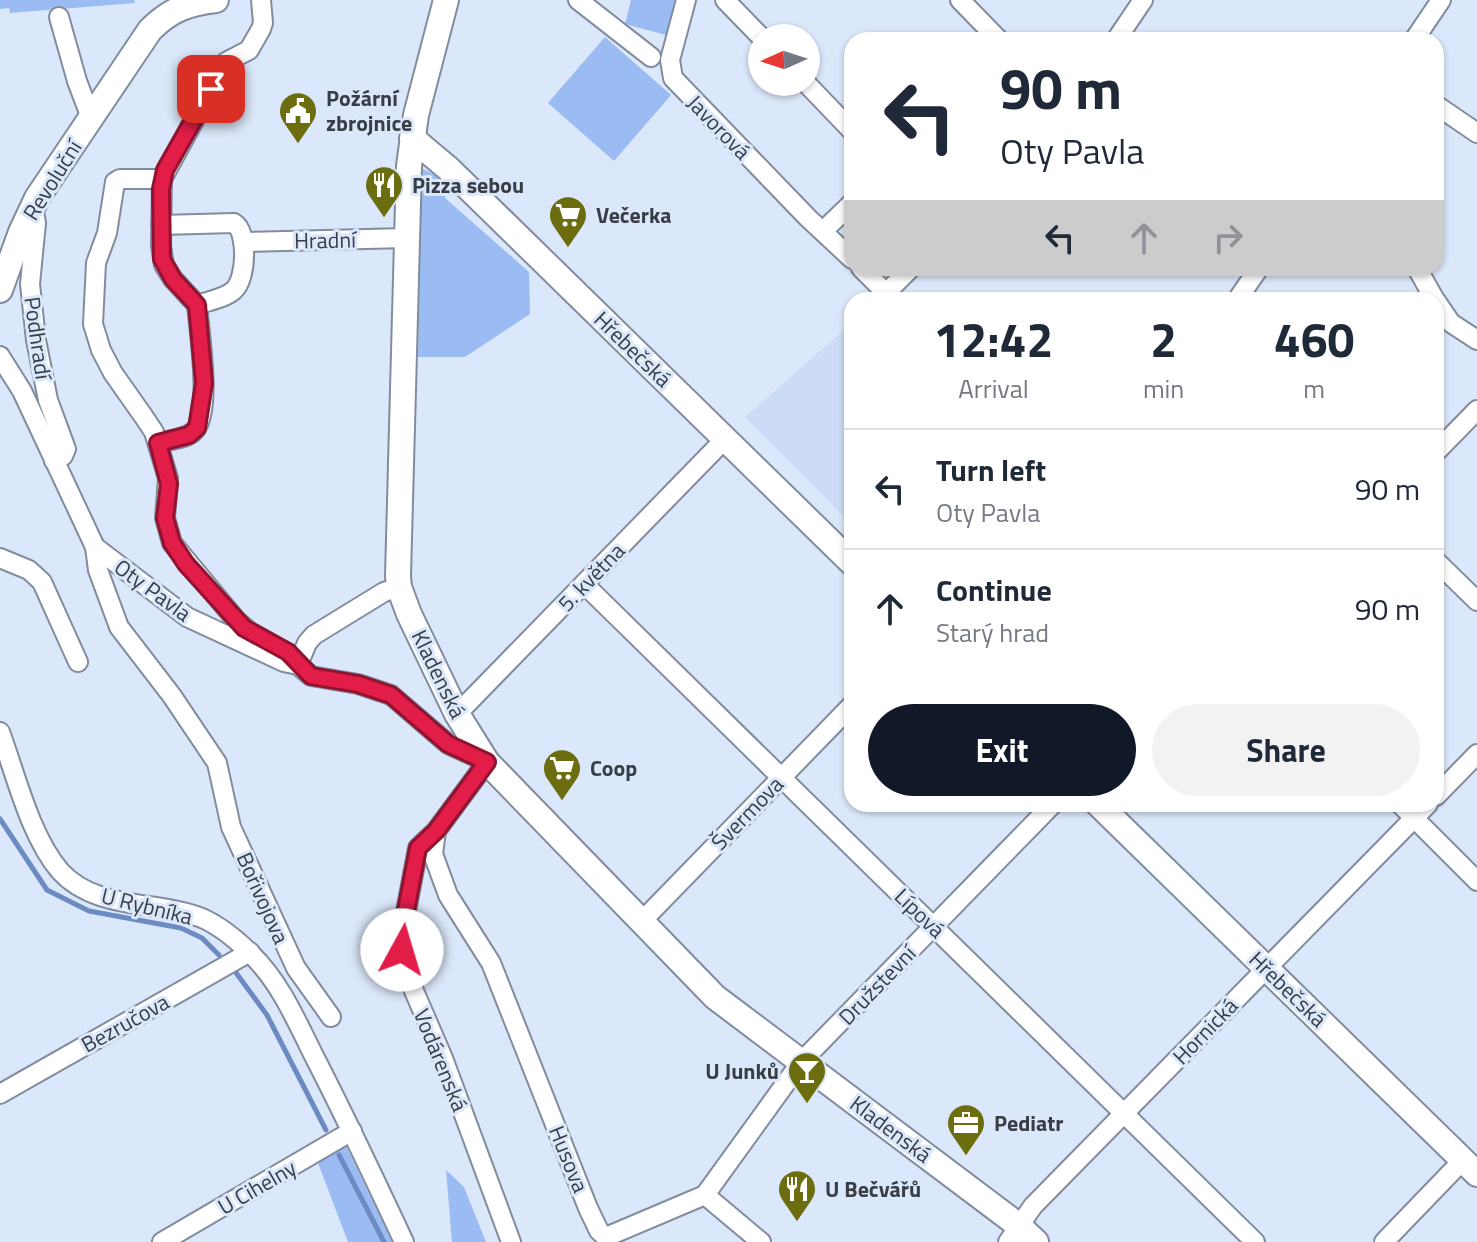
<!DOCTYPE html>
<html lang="en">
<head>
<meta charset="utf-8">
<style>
  :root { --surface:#fff; --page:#f2f2f3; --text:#1f2937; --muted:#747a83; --line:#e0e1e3; --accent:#111827 }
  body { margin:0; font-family:"Titillium Web",sans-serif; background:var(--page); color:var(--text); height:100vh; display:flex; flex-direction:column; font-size:30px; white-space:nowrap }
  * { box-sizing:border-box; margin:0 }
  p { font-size:26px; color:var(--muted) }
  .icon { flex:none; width:44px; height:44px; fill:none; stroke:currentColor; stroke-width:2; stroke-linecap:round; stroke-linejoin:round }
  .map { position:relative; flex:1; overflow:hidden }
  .panel { position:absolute; left:844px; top:292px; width:600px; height:520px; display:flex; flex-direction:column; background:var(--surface); border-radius:24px; box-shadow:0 2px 6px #0004 }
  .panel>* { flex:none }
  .banner { position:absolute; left:844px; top:32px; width:600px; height:244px; border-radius:24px; box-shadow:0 2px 6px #0004; background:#fff; color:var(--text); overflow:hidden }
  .needle { width:52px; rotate:267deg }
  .fabs { position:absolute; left:748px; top:24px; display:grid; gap:16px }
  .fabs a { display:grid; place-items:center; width:72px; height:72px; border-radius:50%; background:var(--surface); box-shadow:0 2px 6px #0004; font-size:40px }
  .pin { position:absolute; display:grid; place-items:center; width:68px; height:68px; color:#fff; margin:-34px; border-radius:16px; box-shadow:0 4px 12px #0006 }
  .me { position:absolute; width:88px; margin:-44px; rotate:6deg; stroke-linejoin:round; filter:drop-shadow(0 0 6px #0008) }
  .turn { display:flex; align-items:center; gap:28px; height:168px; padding:0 24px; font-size:36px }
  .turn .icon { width:104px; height:104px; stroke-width:2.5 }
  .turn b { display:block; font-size:56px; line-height:68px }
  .lanes { display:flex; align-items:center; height:76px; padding:0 24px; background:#0003; justify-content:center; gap:40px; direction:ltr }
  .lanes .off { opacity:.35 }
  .eta { display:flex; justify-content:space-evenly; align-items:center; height:136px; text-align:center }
  .eta b { font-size:48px; font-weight:700; line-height:56px }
  .primary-button { display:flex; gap:16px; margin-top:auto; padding:16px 24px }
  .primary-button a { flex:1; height:92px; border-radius:48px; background:var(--accent); color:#fff; font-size:32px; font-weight:700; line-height:92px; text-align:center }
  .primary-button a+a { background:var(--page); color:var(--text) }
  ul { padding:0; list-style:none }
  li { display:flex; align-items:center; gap:24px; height:120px; padding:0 24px; border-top:2px solid var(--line) }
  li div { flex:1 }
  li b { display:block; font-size:30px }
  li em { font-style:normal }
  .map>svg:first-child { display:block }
  .built { fill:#ccdcf6 }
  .green { fill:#9bbcf2 }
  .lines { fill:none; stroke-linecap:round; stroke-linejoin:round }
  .stream { stroke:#6b8bc2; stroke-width:5 }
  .minor-casing { stroke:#818c9e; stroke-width:22 }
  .tertiary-casing { stroke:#818c9e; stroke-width:28 }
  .minor { stroke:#fff; stroke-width:18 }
  .tertiary { stroke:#fff; stroke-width:24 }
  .route-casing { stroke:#92132f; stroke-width:20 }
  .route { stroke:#e11d48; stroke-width:14 }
  .labels { text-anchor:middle; stroke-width:6; stroke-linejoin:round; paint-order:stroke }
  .poi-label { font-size:22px; font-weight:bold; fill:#393d45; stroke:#dbe7fa; text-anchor:start }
  .street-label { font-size:22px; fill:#393d45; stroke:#dbe7fa }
</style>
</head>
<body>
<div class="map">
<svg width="1477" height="1242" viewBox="0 0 1477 1242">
  <rect width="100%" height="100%" fill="#dbe7fa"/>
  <path class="built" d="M852,323V525L745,417Z"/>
  <g class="green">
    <path d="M0,0H134L135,3L10,13L9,8L0,9Z"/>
    <path d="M631,0H675L666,35L625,24Z"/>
    <path d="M605,37L671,95L614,161L548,103Z"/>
    <path d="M419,167L445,180V198L529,272L530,314L465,357H418Z"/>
    <path d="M346,1146L392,1242H348L318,1163Z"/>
    <path d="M446,1170L464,1187L486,1242H452Z"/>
  </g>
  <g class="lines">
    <g class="stream">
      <path d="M0,819L47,890L89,911L181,928L202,938L219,955"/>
      <path d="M234,970L267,1015L326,1130"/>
      <path d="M339,1155L384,1242"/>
    </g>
    <g class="minor-casing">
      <g id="minor">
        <path d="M578,0L651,57"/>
        <path d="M686,0L670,60L673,78L808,218L852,259"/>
        <path d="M725,0L762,38"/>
        <path d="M960,0L999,40"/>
        <path d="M59,17L77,81L91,118"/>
        <path d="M1116,40L1143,0"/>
        <path d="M1414,40L1441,0"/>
        <path d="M805,82L852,131"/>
        <path d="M1436,105L1477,133"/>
        <path d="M33,206L36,223L30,284L36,340L48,400L66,449L63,456L54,461"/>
        <path d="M823,231L852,203"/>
        <path d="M243,242L407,238"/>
        <path d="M861,268L893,300"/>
        <path d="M1417,268L1435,300"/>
        <path d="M886,293L911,268"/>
        <path d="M1237,300L1259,268"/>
        <path d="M1436,301L1451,323L1477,340"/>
        <path d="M197,305L173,279L164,265L161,246L162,179L226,62L249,50L261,29L263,23L261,0"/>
        <path d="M0,356L22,391L95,547L187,617L284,662L298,665L311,676L358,684L391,695L448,744L487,762L436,831L418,848L400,943L414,991L443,1058L511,1242"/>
        <path d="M144,417L113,373L101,350L93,324L96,263L107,233L115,182L120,179H162"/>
        <path d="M146,420L154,432L168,478L165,518L172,543L236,620L250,632L271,644"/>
        <path d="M158,443C169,440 185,439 193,432C213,416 199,330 197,305C208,301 226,298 234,290C247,278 248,231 234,223L161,225"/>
        <path d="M1436,452L1477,410"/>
        <path d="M95,547L98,570L119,627L172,696L217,763L231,827L296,968L331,1017"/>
        <path d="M0,558L29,570L42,582L78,662"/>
        <path d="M1436,561L1477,601"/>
        <path d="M584,584L1255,1242"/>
        <path d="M298,665L307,643L314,635L384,592L399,587"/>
        <path d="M457,714L725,439"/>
        <path d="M0,732C16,775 30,836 60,871C96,911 157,900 202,918C220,926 237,940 251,954C280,982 296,1020 314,1056C346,1118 375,1180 404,1242"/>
        <path d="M1436,796L1477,754"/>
        <path d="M1400,804L1477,881"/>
        <path d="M436,831L433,854L448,895L491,963L588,1208L599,1231L606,1237L705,1195L801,1062L1053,804"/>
        <path d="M642,921L852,705"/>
        <path d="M0,1094L250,952"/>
        <path d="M705,1195L761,1242"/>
        <path d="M162,1242L352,1131"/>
        <path d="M1008,1242L1033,1206L1428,804"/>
        <path d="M1384,1242L1463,1160"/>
      </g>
    </g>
    <g class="tertiary-casing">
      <g id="tertiary">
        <path d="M446,0L416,115L409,166L398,576L399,587L409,614L457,714L487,762L715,997L1018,1225L1036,1242"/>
        <path d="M412,138L450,170L852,563"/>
        <path d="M0,290L21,232L37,198L150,30C170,10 188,3 216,0"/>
        <path d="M1098,804L1477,1174"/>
      </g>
    </g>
    <use href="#minor" class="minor"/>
    <use href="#tertiary" class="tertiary"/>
  </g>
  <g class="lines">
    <g class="route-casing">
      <path id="route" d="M211,89L165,170L161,189L162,259L173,279L197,305L204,383L197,428L189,435L158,443L169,484L165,518L172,543L186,564L244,628L288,652L311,676L358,684L391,695L448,744L487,762L436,831L418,848L401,937L402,950"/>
    </g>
    <use href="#route" class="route"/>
  </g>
  <defs>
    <g id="civic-pin" transform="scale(2)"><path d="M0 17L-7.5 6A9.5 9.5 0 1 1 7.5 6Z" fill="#6b6d0e" stroke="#dbe7fa"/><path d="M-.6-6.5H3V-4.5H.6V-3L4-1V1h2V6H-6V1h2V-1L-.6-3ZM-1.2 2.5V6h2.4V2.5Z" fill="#fff"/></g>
    <g id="restaurant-pin" transform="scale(2)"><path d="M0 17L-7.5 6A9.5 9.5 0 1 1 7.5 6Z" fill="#6b6d0e" stroke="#dbe7fa"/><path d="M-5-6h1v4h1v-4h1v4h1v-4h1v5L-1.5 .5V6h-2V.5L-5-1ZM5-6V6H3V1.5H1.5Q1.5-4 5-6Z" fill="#fff"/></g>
    <g id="supermarket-pin" transform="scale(2)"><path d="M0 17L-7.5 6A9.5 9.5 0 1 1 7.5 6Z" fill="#6b6d0e" stroke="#dbe7fa"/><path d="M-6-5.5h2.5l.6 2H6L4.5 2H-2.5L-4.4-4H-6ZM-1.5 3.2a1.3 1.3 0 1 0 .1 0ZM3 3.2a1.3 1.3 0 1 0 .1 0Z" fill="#fff"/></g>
    <g id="bar-pin" transform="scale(2)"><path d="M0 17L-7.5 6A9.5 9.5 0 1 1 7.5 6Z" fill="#6b6d0e" stroke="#dbe7fa"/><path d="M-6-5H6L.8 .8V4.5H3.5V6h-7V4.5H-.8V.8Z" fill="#fff"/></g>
    <g id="office-pin" transform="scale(2)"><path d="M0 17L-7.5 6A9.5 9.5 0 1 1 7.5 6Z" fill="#6b6d0e" stroke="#dbe7fa"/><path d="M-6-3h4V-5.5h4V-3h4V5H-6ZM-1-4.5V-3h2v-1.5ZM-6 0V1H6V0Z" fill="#fff"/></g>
  </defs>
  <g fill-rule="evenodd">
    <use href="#civic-pin" x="298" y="111"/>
    <use href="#restaurant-pin" x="384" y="185"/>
    <use href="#supermarket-pin" x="568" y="215"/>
    <use href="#supermarket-pin" x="562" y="768"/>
    <use href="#bar-pin" x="807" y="1071"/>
    <use href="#office-pin" x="966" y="1123"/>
    <use href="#restaurant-pin" x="797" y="1189"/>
  </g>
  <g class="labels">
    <g class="poi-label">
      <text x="326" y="106">Požární<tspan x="326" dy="25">zbrojnice</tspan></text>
      <text x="412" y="193">Pizza sebou</text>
      <text x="596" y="223">Večerka</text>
      <text x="590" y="776">Coop</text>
      <text x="779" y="1079" text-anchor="end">U Junků</text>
      <text x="994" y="1131">Pediatr</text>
      <text x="825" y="1197">U Bečvářů</text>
    </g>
    <g class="street-label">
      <text transform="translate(719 127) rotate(46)" y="8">Javorová</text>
      <text transform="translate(52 180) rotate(-58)" y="8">Revoluční</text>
      <text transform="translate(325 240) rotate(-1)" y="8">Hradní</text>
      <text transform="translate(38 338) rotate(82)" y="8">Podhradí</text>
      <text transform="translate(633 349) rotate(44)" y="8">Hřebečská</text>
      <text transform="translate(591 577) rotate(-46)" y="8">5. května</text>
      <text transform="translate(153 590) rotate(36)" y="8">Oty Pavla</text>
      <text transform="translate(439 674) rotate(64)" y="8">Kladenská</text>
      <text transform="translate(747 813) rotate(-46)" y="8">Švermova</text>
      <text transform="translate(263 898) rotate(66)" y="8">Bořivojova</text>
      <text transform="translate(147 906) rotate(14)" y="8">U Rybníka</text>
      <text transform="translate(920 913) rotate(44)" y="8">Lípová</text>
      <text transform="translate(877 985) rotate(-46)" y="8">Družstevní</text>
      <text transform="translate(1288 989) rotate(44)" y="8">Hřebečská</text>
      <text transform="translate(125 1023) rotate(-29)" y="8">Bezručova</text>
      <text transform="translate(1205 1031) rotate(-46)" y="8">Hornická</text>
      <text transform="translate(441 1060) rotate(68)" y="8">Vodárenská</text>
      <text transform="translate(891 1129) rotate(37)" y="8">Kladenská</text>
      <text transform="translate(569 1159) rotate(68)" y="8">Husova</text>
      <text transform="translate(257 1187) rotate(-30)" y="8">U Cihelny</text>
    </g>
  </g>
</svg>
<div class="fabs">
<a><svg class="needle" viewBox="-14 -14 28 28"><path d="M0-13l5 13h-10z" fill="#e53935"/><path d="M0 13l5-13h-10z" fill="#747a83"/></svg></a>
</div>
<div class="pin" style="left:211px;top:89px;background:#d93025"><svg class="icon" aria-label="arrive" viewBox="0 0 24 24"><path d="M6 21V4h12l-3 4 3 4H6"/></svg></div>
<svg class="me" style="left:402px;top:950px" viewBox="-20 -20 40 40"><circle r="19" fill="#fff"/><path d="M0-13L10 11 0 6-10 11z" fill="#e11d48"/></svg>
<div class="banner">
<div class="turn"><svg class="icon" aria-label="left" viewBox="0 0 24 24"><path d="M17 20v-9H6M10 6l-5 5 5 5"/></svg><div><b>90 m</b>Oty Pavla</div></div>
<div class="lanes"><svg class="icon" aria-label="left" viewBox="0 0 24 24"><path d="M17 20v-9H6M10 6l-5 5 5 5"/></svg><svg class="icon off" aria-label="ahead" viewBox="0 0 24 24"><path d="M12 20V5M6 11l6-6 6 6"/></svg><svg class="icon off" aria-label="right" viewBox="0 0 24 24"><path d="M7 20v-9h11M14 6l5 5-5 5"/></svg></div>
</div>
<section class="panel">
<div class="eta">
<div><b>12:42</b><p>Arrival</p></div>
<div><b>2</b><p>min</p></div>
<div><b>460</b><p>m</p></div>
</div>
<ul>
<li><svg class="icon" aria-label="left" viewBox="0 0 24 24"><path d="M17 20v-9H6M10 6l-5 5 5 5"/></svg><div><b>Turn left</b><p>Oty Pavla</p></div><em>90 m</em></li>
<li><svg class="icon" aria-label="ahead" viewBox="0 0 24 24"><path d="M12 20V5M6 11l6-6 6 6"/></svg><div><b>Continue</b><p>Starý hrad</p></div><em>90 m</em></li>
</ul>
<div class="primary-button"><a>Exit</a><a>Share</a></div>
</section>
</div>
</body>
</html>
